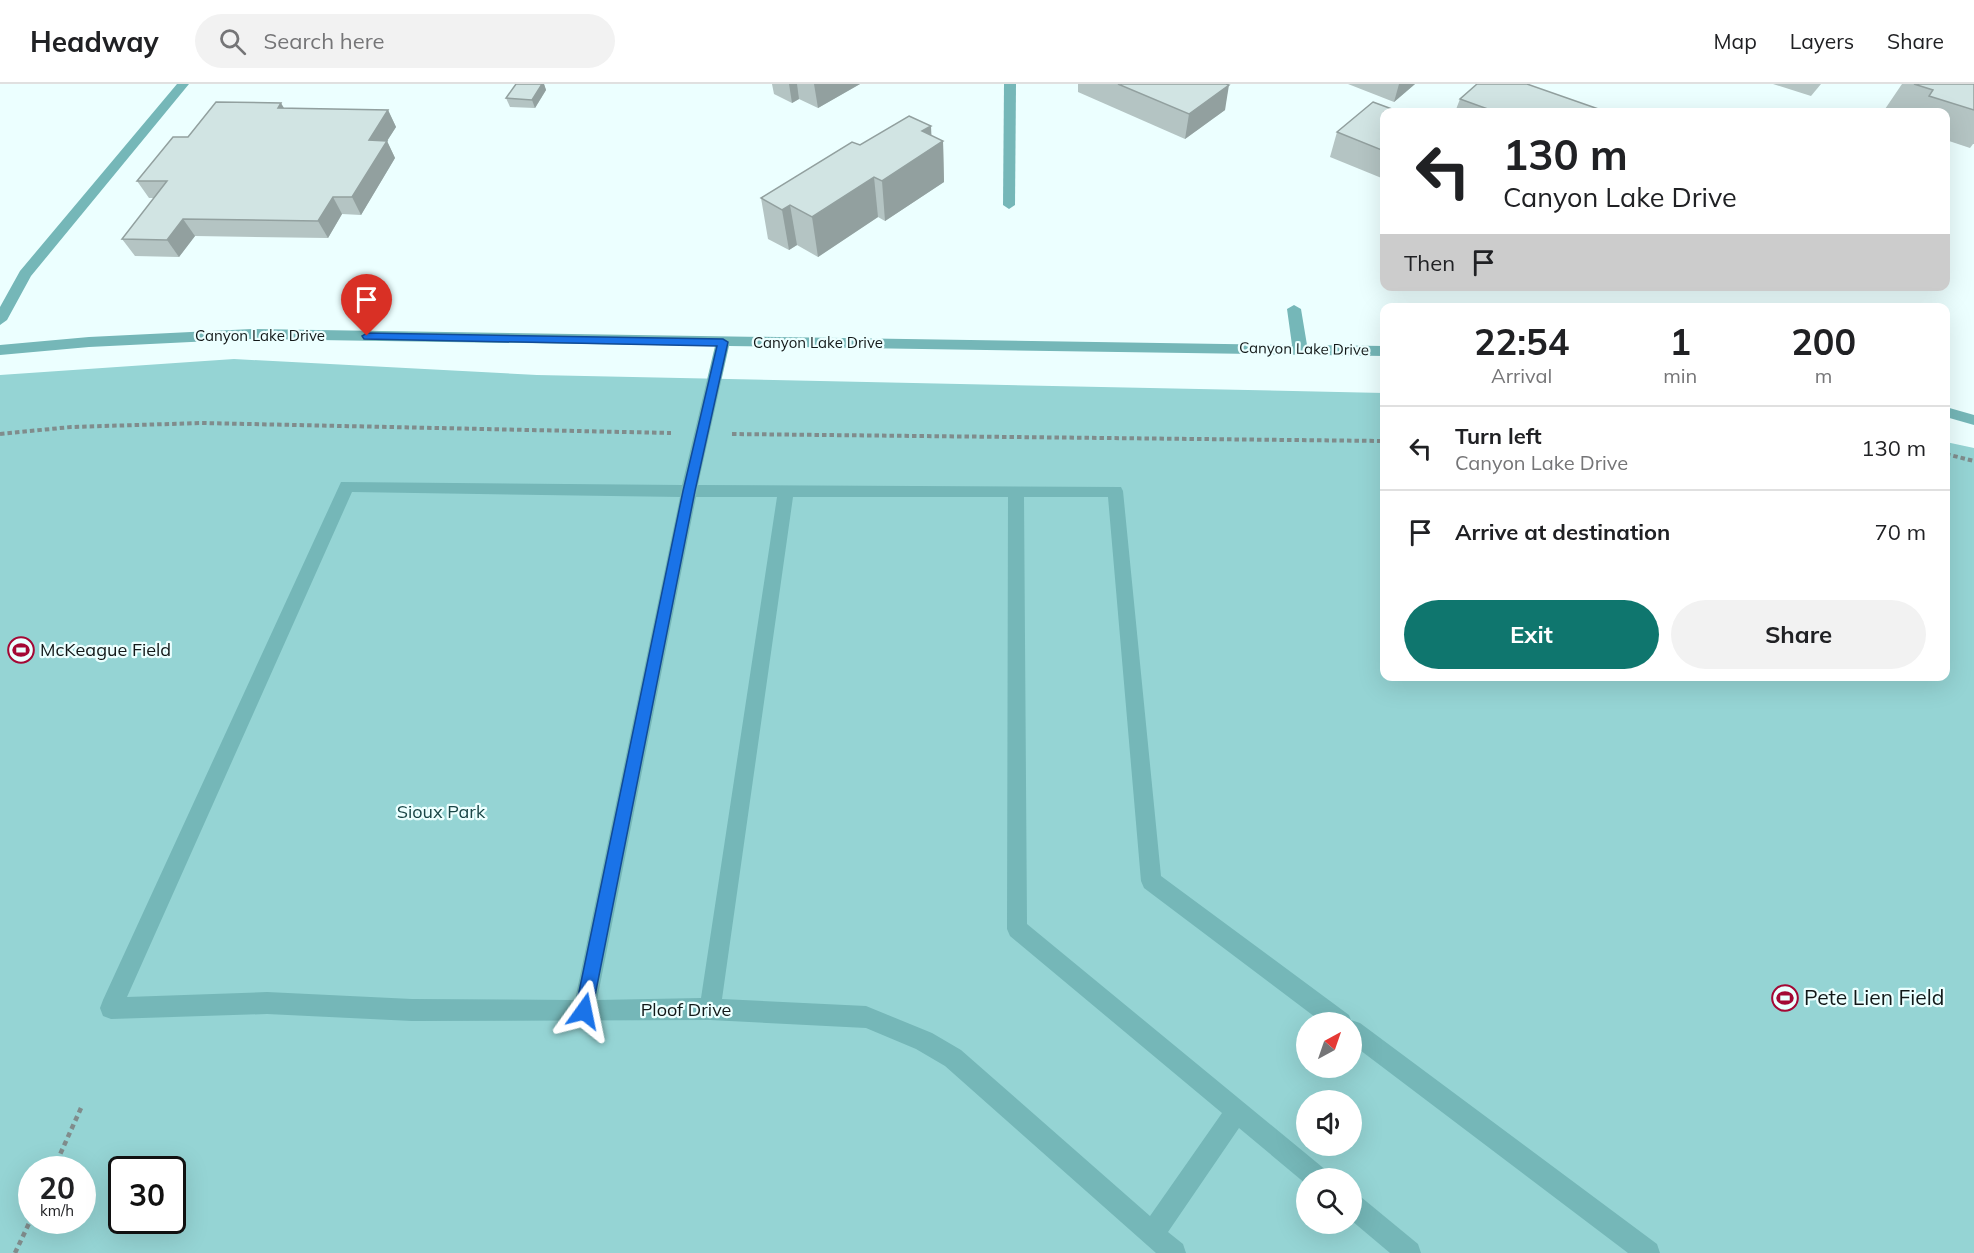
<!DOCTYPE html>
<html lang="en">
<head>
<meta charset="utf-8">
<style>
  :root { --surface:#fff; --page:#f2f2f2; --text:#202124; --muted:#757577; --line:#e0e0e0; --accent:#0f766e }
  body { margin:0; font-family:Mulish,sans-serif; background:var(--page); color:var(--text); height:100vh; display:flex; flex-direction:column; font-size:22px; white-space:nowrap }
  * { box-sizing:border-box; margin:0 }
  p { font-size:20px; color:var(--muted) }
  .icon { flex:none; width:33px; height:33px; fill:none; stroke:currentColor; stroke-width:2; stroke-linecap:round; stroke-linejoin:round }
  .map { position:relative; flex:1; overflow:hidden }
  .panel { position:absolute; left:1380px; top:219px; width:570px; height:378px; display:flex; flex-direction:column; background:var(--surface); border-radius:12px; box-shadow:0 6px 24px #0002 }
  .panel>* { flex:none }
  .banner { position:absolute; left:1380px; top:24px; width:570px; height:183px; border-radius:12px; box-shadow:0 6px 24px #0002; background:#fff; color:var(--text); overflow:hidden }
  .needle { width:39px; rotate:40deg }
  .buttons { position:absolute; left:1296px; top:928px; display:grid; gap:12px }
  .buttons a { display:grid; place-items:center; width:66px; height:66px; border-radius:50%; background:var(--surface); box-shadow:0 6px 24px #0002; font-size:30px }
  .speed { position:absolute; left:18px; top:1072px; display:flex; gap:12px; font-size:30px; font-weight:700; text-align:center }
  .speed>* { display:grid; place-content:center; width:78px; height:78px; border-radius:50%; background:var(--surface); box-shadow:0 6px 24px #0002; line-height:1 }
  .speed small { font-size:15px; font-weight:400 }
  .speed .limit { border:3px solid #111; border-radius:9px; background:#fff; color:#111 }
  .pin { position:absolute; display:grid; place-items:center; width:51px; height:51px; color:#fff; margin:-62px -26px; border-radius:50% 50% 50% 0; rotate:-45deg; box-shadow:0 0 6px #0007 }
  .pin .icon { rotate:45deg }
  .me { position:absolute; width:66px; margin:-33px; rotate:12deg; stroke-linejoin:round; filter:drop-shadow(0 0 4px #0008) }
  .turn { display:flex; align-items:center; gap:21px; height:126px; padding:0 24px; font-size:27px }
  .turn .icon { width:78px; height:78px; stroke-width:2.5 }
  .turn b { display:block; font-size:42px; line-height:51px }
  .then { display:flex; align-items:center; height:57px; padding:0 24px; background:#0003; gap:12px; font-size:22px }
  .eta { display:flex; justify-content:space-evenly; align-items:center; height:102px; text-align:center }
  .eta b { font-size:36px; font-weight:700; line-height:42px }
  .primary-button { display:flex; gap:12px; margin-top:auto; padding:12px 24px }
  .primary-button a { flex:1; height:69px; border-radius:36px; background:var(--accent); color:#fff; font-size:24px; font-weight:700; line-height:69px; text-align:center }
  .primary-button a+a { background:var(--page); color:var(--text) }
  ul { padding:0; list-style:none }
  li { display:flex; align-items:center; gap:18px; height:84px; padding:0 24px; border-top:2px solid var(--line) }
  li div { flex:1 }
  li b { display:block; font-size:22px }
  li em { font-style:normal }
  header { display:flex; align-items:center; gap:36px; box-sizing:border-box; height:84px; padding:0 30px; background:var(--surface); border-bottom:2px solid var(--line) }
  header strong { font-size:28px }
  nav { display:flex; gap:33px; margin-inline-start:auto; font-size:21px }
  .search { width:420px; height:54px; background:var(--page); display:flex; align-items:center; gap:15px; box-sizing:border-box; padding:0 21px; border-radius:33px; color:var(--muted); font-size:22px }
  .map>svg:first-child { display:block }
  .green { fill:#95d4d4; fill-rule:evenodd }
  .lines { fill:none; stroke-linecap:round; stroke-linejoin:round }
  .path-far1 { stroke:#808c8c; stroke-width:4; stroke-dasharray:4.5 3; stroke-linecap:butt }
  .path { stroke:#808c8c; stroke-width:4.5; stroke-dasharray:5 4; stroke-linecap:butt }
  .minor { fill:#75b7b8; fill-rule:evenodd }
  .wall { fill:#b4c4c3 }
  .shaded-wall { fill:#92a09f }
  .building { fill:#d1e4e3; stroke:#92a09f; stroke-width:1.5 }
  .route { fill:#1a73e8; stroke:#114b97; stroke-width:1.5 }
  .labels { text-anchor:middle; stroke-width:4.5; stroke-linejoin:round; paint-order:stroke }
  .far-street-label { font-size:15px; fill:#121818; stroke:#ecffff }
  .poi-label { font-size:18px; fill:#121818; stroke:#ecffff; text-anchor:start }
  .park-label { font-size:18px; fill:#1a4647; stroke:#ecffff }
  .street-label { font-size:18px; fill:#121818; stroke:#ecffff }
  .near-poi-label { font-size:21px; fill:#121818; stroke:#ecffff; text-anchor:start }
</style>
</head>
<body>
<header>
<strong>Headway</strong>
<div class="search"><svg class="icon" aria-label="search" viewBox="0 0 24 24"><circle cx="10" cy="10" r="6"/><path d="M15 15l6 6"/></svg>Search here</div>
<nav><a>Map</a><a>Layers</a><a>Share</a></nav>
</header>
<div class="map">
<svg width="1974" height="1169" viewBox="0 0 1974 1169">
  <rect width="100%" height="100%" fill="#ecffff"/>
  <path class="green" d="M234,275L537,291L1384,309V592H1946V358L1974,364V1169H0V291ZM1306,939H1352V984H1306ZM1306,1017H1352V1062H1306ZM32,1086H82V1137H32ZM122,1086H172V1137H122ZM1306,1095H1352V1140H1306Z"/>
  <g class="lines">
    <g class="path-far1">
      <path d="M0,350L71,343L202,339L671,349"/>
      <path d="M732,350L1384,357"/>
      <path d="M1946,370L1974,377"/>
    </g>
    <g class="path">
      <path d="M53,1086L81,1024"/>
      <path d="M15,1169L32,1133"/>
    </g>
    <g class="minor">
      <path d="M177,0H189L31,192L7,236L0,241V223L20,187Z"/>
      <path d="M1004,0H1016L1015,121L1009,125L1003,121Z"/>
      <path d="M1294,221L1301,225L1307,261L1384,262V272L729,262L698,401L1121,403L1123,407L1161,792L1349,931L1351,936L1360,939L1657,1160L1660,1169H1628L1352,960V939H1323L1144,804L1141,797L1108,413H1024L1027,840L1327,1087L1331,1095H1306V1100L1239,1044L1168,1148L1183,1160L1186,1169H1156L945,982L916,965L866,944L710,936L412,937L267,930L111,935L103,932L100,924L103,916L341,398L682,401L715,262L252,255L89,263L0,271V261L89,253L252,245L1292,261L1287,225ZM352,408L680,413L575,916L412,915L267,908L127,913ZM696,413H777L701,914L597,916ZM793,413H1008L1007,845L1010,852L1222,1029L1150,1132L961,966L932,949L866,922L722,915Z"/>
      <path d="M1946,323L1974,331V341L1946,333Z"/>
      <path d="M1352,1110L1361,1113L1418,1160L1421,1169H1390L1352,1137Z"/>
    </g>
  </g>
  <g class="wall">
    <path d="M516,0H544L546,6L535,24L510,23L506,14Z"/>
    <path d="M772,0H860L818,24L799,15L792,19L774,10Z"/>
    <path d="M1078,0H1226L1225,26L1185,55L1078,8Z"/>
    <path d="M1348,0H1415L1394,18Z"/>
    <path d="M1773,0H1821L1811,12Z"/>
    <path d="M1902,0H1974V60H1973L1970,64L1946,56V28H1883Z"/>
    <path d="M1460,15L1607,28H1455Z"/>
    <path d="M284,24L388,26L396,43L387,57L395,74L361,131L342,130L328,154L195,152L179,173L135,172L122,155L154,114H149L137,97L188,53Z"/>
    <path d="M1384,28V95L1330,73L1337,48Z"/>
    <path d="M931,52L943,57L944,98L885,137L878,133L818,173L797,161L789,166L768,155L761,114L860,61Z"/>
  </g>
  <g class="shaded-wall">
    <path d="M542,0H544L546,6L535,24L532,16Z"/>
    <path d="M789,0H797L799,15L792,19Z"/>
    <path d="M814,0H860L818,24Z"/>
    <path d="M1399,0H1415L1394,18Z"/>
    <path d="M1229,1L1225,26L1185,55L1189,30Z"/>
    <path d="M281,19L291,36L278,24Z"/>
    <path d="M388,26L396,43L387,57L395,74L361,131L352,113L369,56Z"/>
    <path d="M931,42L932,64L943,57L944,98L885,137L882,97L922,47Z"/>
    <path d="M874,93L878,133L818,173L812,133Z"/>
    <path d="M333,113L342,130L328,154L318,137Z"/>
    <path d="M790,121L797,161L789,166L782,126Z"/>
    <path d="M183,135L195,152L179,173L167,156Z"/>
  </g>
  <g class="building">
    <path d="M516,0H542L532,16L506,14Z"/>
    <path d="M1118,0H1226L1229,1L1189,30Z"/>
    <path d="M1477,0H1527L1607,28H1496L1460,15Z"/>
    <path d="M1914,0H1974V26L1929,12L1933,6Z"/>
    <path d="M216,18L281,19L278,24L388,26L369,56L387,57L352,113H333L318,137L183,135L167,156L122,155L167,97H137L173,53H188Z"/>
    <path d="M1373,18L1400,28H1384V67L1337,48Z"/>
    <path d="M909,32L931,42L922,47L943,57L882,97L874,93L812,133L790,121L782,126L761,114L852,58L860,61Z"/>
  </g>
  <path class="route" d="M367,249L723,255L728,258L695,407L592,927L589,933L584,936L578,933L575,927L683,407L717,262L364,255L362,252Z"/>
  <defs>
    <g id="stadium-ring" transform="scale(1.35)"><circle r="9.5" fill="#ecffff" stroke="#a40734" stroke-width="1.5"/><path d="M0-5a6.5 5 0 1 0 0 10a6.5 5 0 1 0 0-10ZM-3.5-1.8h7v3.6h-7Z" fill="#a40734"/></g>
  </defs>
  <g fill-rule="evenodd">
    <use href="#stadium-ring" x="21" y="566"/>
    <use href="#stadium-ring" x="1785" y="914"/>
  </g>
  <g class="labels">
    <g class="far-street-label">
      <text x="260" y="257">Canyon Lake Drive</text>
      <text x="818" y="264">Canyon Lake Drive</text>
      <text transform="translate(1304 265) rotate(1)" y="5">Canyon Lake Drive</text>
    </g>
    <g class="poi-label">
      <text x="40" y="572">McKeague Field</text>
    </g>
    <g class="park-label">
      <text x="441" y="734">Sioux Park</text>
    </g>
    <g class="street-label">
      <text x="686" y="932">Ploof Drive</text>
    </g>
    <g class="near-poi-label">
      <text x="1804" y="921">Pete Lien Field</text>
    </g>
  </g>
</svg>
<div class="buttons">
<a><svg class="needle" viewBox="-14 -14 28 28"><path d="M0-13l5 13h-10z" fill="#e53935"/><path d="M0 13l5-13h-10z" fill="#757577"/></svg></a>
<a><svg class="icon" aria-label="sound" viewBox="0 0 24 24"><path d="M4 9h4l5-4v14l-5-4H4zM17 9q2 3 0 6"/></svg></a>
<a><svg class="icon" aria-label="search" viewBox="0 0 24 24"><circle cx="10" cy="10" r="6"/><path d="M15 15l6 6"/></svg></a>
</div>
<div class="speed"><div>20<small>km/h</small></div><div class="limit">30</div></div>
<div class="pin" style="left:367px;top:252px;background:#d93025"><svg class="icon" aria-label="arrive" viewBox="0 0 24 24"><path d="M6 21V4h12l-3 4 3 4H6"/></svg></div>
<svg class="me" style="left:584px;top:927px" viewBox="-20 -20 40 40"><path d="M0-17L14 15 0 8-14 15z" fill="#1a73e8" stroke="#fff" stroke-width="4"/></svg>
<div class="banner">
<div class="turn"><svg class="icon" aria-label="left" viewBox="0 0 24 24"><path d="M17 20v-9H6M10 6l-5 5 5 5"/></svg><div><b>130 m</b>Canyon Lake Drive</div></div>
<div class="then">Then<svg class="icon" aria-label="arrive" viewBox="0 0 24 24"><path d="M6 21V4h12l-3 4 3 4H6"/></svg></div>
</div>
<section class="panel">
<div class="eta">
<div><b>22:54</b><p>Arrival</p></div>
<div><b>1</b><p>min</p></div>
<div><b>200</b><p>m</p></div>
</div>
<ul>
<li><svg class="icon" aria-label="left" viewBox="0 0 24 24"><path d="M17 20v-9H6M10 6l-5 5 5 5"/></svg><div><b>Turn left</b><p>Canyon Lake Drive</p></div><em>130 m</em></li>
<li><svg class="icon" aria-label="arrive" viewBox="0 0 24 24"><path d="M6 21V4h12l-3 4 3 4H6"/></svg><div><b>Arrive at destination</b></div><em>70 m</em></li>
</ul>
<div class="primary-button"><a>Exit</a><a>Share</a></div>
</section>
</div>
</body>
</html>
